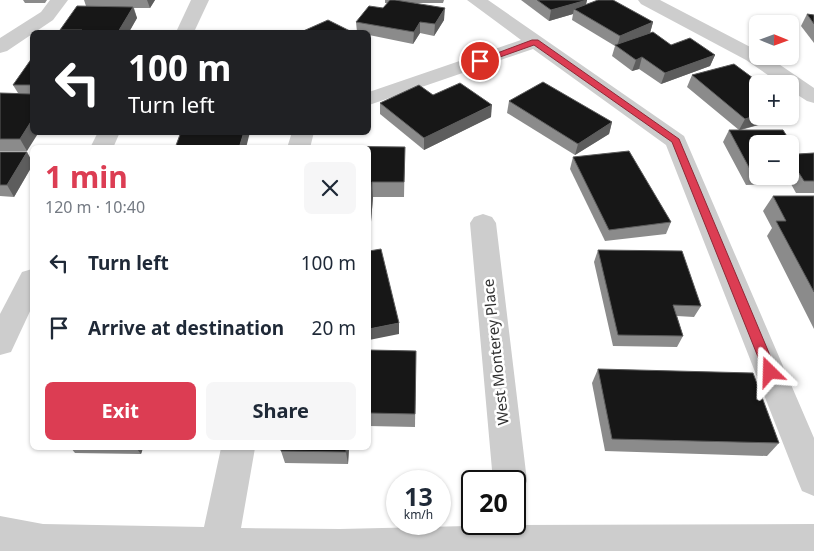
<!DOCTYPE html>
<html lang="en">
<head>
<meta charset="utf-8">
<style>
  :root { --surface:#fff; --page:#f6f6f7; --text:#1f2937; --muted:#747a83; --accent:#dc3d53 }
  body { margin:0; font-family:"Noto Sans",sans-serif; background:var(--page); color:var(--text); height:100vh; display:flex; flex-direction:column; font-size:19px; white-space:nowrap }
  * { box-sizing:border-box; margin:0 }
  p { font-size:16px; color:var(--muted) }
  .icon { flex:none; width:28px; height:28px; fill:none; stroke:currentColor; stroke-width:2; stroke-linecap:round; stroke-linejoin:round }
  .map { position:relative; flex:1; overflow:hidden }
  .side { position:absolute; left:30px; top:145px; width:341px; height:305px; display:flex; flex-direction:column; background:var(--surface); border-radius:8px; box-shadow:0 1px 4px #0004 }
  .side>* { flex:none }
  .guide { position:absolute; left:30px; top:30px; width:341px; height:105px; border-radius:8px; box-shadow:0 1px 4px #0004; background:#202124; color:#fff; overflow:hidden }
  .needle { width:32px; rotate:91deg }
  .buttons { position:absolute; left:749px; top:15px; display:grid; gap:10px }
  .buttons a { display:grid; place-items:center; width:50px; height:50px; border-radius:8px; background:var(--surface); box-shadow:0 1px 4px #0004; font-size:25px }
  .speed { position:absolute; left:386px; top:470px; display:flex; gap:10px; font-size:25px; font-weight:700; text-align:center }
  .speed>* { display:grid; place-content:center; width:65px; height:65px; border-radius:50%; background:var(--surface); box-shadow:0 1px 4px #0004; line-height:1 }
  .speed small { font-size:12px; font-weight:400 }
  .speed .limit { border:2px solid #111; border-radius:8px; background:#fff; color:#111 }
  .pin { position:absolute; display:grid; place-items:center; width:42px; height:42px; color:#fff; margin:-21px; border:2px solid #fff; border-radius:50%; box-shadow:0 1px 5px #0007 }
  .me { position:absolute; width:55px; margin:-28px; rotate:338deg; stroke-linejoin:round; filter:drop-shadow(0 0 4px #0008) }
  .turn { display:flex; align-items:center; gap:18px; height:105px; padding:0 15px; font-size:22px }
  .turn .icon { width:65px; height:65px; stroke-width:2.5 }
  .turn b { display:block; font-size:35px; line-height:42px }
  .round { display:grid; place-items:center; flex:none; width:52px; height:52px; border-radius:8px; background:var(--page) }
  .head { display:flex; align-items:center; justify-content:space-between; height:85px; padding:0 15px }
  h1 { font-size:30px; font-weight:700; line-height:38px; color:var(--accent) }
  .button { display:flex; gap:10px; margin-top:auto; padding:10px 15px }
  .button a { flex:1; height:58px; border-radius:8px; background:var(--accent); color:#fff; font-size:20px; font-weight:700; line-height:58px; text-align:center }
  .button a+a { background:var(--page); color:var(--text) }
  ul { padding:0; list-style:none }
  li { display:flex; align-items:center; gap:15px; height:65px; padding:0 15px }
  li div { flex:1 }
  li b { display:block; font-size:19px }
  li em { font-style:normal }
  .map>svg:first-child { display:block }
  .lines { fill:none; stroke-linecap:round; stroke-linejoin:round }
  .minor { fill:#cdcdcd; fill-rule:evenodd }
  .wall { fill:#8b8b8b; fill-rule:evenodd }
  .shaded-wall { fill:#5d5d5d }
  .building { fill:#171717; stroke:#5d5d5d }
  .route { fill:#dc3d53; stroke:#8f2836 }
  .labels { text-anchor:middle; stroke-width:5; stroke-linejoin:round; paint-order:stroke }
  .street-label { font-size:15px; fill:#303030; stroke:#fff }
</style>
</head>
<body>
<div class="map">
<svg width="814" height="551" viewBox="0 0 814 551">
  <rect width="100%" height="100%" fill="#fff"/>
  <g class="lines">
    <g class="minor">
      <path d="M50,0H68L53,20L7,51L0,53V38L41,12Z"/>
      <path d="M191,0H209L194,32H176Z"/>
      <path d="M467,0H488L684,136L814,438V496L802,491L797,479L666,145L533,49L369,105V92L521,40Z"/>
      <path d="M638,0H660L758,51V56H767L814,88V103L807,101L790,90V84H781L746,60L641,4Z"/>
      <path d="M98,132H120L113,148H90Z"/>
      <path d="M292,132H314L310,148H287Z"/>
      <path d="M483,214L492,217L496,223L527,481L522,493L515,496V481H493L470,223L474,217Z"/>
      <path d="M32,269V307L11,352L0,355V314L22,272Z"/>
      <path d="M221,448H255L241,528L340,529L515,525L814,524V551H0V516L43,524L204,527Z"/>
    </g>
  </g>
  <g class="wall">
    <path d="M23,0H47L45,3H25Z"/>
    <path d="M84,0H155L150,8H134L137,18L129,32H62L60,30L86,6Z"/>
    <path d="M385,0H444L443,3H412L444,20L434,36L420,33L413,44L369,35V32H357L356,22L383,8L388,3H385Z"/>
    <path d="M521,0H587L586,5L653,22L650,33L671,45L715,55L710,66L661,84L639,69L632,71L612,56L615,46L572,20L573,14L549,21Z"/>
    <path d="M807,14L814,15V43L801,26Z"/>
    <path d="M32,58V132L27,151H0V93H18L13,85Z"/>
    <path d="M734,64L761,84H758V116H785L784,118L741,130H783L798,154L814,153V193H796L791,184L746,185L723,142L729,130H739L687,87L692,75ZM758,144H790V176H758Z"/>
    <path d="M433,95L491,117L424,150L380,114V103Z"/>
    <path d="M509,101L612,122L609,134L575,155L507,113Z"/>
    <path d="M405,147L404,197H373L369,246V148Z"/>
    <path d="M0,152L32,161V166L14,197L0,196Z"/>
    <path d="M573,157L671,222L666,234L605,241L570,169Z"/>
    <path d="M773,196H814V329L767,236L772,228L763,211Z"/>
    <path d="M598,250L701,306L694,317L677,316L683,336L677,347L613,346L594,262Z"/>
    <path d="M369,350L416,351L415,427L369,426Z"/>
    <path d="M598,369L779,443L767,456L605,451L592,383Z"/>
    <path d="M71,448H143L141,454L75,453Z"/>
    <path d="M281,448H349L348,464L285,463L281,451Z"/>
  </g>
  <g class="shaded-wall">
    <path d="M147,0H155L150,8Z"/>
    <path d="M587,0L584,11L574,9L573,14L549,21L551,10Z"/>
    <path d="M133,7L137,18L129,32H118Z"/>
    <path d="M445,8L444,20L434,36L435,24Z"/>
    <path d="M420,22V33L413,44L414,32Z"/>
    <path d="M653,22L650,33L617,47L620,36Z"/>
    <path d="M715,55L710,66L661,84L665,73Z"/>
    <path d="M642,57L639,69L632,71L636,60Z"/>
    <path d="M492,105L491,117L424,150V138Z"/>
    <path d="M758,115V116H785L784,118L739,130L745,119Z"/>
    <path d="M32,120V132H39L27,151L20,139Z"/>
    <path d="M612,122L609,134L575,155L578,144Z"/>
    <path d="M244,132H250L246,148H239Z"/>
    <path d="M27,152L32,161V166L14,197L7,185Z"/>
    <path d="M372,182L373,197L369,246V225Z"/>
    <path d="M399,323V334L369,340V329Z"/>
    <path d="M136,448H143L141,454Z"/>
    <path d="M346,448H349L348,464L346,452Z"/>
  </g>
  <g class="building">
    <path d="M390,0H395L445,8L435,24L420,22L414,32L356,22L369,6L383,8Z"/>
    <path d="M537,0H587L551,10Z"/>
    <path d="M598,0H613L653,22L620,36L574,9Z"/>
    <path d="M77,6L133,7L118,32H80L82,30H60Z"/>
    <path d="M807,14L814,15V24Z"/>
    <path d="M328,20L352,32H301Z"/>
    <path d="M653,32L671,45L690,38L715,55L665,73L642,57L636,60L615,45Z"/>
    <path d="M32,58V85H13Z"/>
    <path d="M734,64L761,84H758V115L745,119L692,75Z"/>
    <path d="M543,82L612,122L578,144L509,101Z"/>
    <path d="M460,83L492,105L424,138L380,103L419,85L433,95Z"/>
    <path d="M0,93L32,94V120L20,139H0Z"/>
    <path d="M729,130H783L798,154L814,153V181H804L799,173H790V144H758V173H752Z"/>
    <path d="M181,132H244L239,148H175Z"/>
    <path d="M316,146L405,147L404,182H372L369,225V148H316Z"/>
    <path d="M629,151L671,222L609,230L573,157Z"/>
    <path d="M0,152H27L7,185H0Z"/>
    <path d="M773,196H814V292L776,221H786Z"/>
    <path d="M381,249L399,323L369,329V251Z"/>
    <path d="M598,250L682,251L701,306L673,305L683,336L618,335Z"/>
    <path d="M369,350L416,351L415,414L369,413Z"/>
    <path d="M598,369L753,373L779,443L612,439Z"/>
    <path d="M281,448H346V452L281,451Z"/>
  </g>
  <path class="route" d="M532,40H538L679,139L777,372L775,376L770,377L766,376L764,372L672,142L534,45L483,63L476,61Z"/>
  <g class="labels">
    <g class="street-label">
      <text transform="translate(496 352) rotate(-96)" y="5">West Monterey Place</text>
    </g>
  </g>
</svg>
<div class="buttons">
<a><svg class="needle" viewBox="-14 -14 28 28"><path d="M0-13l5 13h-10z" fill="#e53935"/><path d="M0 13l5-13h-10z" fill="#747a83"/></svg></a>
<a>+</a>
<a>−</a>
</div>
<div class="speed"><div>13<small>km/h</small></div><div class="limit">20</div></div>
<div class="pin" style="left:480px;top:61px;background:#d93025"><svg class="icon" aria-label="arrive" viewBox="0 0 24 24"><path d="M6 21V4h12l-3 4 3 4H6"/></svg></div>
<svg class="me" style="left:770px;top:372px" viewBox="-20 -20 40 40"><path d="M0-17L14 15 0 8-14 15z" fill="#dc3d53" stroke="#fff" stroke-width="4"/></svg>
<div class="guide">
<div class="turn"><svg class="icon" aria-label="left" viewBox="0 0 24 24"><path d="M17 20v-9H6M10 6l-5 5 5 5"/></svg><div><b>100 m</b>Turn left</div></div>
</div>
<section class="side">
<div class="head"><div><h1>1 min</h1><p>120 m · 10:40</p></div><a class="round"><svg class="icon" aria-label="close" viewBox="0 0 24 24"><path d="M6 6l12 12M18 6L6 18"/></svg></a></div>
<ul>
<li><svg class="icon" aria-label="left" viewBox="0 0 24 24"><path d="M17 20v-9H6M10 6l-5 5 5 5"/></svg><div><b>Turn left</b></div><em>100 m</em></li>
<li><svg class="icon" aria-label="arrive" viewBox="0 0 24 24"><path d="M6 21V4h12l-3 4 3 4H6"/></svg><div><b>Arrive at destination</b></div><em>20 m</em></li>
</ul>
<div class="button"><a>Exit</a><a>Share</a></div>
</section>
</div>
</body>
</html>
